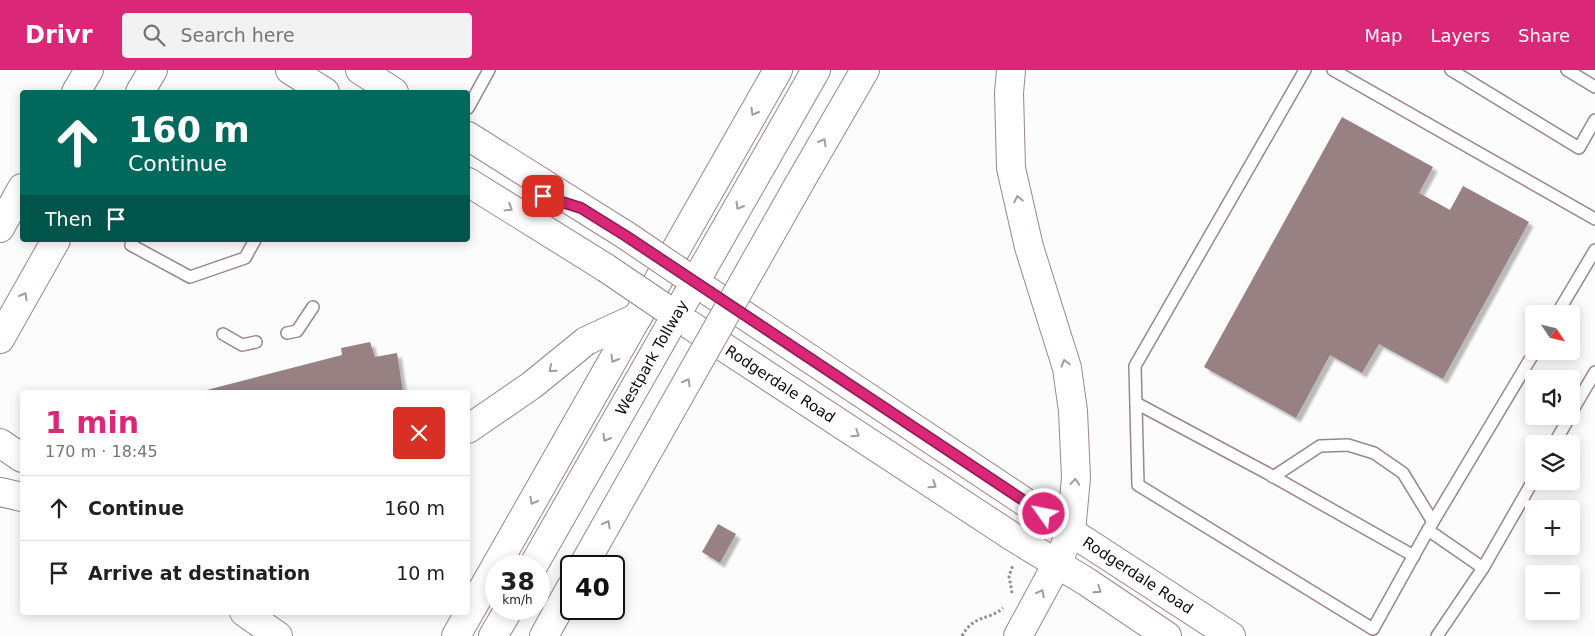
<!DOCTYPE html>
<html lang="en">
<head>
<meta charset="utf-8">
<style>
  :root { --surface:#fff; --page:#f2f2f2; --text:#202124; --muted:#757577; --line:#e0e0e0; --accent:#db2777 }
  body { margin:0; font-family:"DejaVu Sans",sans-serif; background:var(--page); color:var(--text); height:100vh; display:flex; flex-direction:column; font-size:19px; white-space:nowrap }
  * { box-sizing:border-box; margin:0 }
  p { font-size:16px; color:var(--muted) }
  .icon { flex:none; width:28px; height:28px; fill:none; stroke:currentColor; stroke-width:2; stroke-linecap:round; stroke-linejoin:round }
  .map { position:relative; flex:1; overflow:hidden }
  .panel { position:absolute; left:20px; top:320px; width:450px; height:225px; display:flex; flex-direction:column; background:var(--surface); border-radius:5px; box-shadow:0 2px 12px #0003 }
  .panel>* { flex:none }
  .top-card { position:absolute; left:20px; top:20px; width:450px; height:152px; border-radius:5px; box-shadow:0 2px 12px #0003; background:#00695c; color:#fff; overflow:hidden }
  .needle { width:32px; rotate:125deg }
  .controls { position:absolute; left:1525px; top:235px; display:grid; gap:10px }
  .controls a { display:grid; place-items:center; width:55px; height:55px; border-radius:5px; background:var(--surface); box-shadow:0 2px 12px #0003; font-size:25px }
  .speed { position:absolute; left:485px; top:485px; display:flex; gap:10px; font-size:25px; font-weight:700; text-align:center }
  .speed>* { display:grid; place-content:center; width:65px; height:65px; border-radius:50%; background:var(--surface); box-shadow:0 2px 12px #0003; line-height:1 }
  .speed small { font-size:12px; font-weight:400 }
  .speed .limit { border:2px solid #111; border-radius:8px; background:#fff; color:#111 }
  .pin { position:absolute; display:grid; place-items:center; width:42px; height:42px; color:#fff; margin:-21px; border-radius:10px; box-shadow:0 2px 8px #0006 }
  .me { position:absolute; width:55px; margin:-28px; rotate:303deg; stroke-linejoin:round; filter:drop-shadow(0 0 4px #0008) }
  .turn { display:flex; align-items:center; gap:18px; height:105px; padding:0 25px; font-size:22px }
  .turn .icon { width:65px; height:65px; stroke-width:2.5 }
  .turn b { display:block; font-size:35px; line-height:42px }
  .then { display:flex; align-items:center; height:48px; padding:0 25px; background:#0003; gap:10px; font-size:19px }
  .round { display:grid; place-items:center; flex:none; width:52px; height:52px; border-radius:5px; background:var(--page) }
  .head { display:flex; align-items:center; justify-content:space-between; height:85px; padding:0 25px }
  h1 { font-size:30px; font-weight:800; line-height:38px; color:var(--accent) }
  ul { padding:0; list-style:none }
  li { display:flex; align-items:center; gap:15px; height:65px; padding:0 25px; border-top:1px solid var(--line) }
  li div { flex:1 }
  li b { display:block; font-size:19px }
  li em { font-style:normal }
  header { display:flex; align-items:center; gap:30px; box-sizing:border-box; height:70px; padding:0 25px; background:var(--accent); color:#fff }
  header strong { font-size:24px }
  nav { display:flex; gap:28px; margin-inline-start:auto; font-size:18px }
  .search { width:350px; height:45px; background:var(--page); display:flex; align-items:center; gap:12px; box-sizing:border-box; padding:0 18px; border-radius:5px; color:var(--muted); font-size:19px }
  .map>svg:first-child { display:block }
  .building { fill:#978183; filter:url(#shadow) }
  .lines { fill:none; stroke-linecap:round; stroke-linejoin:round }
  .service-casing { stroke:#9c8688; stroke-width:14 }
  .tertiary-casing { stroke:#9c8688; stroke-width:30 }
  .secondary-casing { stroke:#9c8688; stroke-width:30 }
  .motorway-casing { stroke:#9c8688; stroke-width:30 }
  .path { stroke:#918e8f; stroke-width:3; stroke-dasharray:2.5 2.5; stroke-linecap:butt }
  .service { stroke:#fff; stroke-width:11 }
  .tertiary { stroke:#fff; stroke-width:28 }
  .secondary { stroke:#fff; stroke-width:28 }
  .motorway { stroke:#fff; stroke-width:28 }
  .tertiary-bridge-casing { stroke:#9c8688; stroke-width:30; stroke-linecap:butt }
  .motorway-bridge-casing { stroke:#9c8688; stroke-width:30; stroke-linecap:butt }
  .tertiary-bridge { stroke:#fff; stroke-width:28 }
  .motorway-bridge { stroke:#fff; stroke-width:28 }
  .oneway { stroke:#a09d9e }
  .route-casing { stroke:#8e194d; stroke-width:12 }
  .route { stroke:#db2777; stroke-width:9 }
  .labels { text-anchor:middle; stroke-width:4; stroke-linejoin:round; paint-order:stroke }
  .street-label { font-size:15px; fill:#120b0c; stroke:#fcfcfc }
</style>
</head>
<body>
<header>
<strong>Drivr</strong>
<div class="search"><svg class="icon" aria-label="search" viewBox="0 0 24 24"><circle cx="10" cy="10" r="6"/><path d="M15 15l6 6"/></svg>Search here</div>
<nav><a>Map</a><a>Layers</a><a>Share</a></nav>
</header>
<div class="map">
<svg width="1595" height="566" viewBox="0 0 1595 566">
  <defs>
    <filter id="shadow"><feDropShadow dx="4.5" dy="4.5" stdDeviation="1" flood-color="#0004"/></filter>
  </defs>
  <rect width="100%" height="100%" fill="#fcfcfc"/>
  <g class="building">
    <path d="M1342,47L1433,97L1419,123L1450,140L1463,116L1529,152L1443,309L1379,274L1362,303L1330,285L1296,348L1204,297Z"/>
    <path d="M370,272L375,287L397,283L403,322H199L342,285L341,278Z"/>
    <path d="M718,454L736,464L720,493L702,482Z"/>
  </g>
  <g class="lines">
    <g class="service-casing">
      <g id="service">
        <path d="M1305,0L1135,296L1138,415L1373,559L1428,460L1483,498L1437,566"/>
        <path d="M1333,0L1595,149"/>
        <path d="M1451,0L1579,78L1595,50"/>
        <path d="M1567,0L1595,17"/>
        <path d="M468,38L489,0"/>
        <path d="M133,170L131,175L190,207L245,188L255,170"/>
        <path d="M1557,244L1595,180"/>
        <path d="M287,263L297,261L313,237"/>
        <path d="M223,264L242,275L256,272"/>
        <path d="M1136,333L1267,403L1414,486"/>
        <path d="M1571,343L1595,302"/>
        <path d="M1554,374L1570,346"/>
        <path d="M1273,407L1320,376L1348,375L1374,383L1403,403L1433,452"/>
        <path d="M1428,460L1535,281"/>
        <path d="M1483,498L1534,409"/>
      </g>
    </g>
    <g class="tertiary-casing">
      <g id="tertiary">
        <path d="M290,0L325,22"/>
        <path d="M360,0L394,22"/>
        <path d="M468,66L627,166"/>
        <path d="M468,112L606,198"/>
        <path id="s1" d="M705,219L1031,436L1231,566"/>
        <path id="s2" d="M684,251L1013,467L1087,512L1167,566"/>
      </g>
    </g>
    <g class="secondary-casing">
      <g id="secondary">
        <path d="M76,22L89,0"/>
        <path d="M140,22L153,0"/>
        <path d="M0,158L22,118"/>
        <path d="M0,269L56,170"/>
        <path d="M0,373L22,388"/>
        <path d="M244,542L278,566"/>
      </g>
    </g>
    <g class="motorway-casing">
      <g id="motorway">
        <path d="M1011,0L1009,23L1011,98L1029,177L1067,298L1073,341L1076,408L1071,461L1057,494L1018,566"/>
        <path d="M763,93L816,0"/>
        <path d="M799,114L865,0"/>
        <path d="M468,359L532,315L586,271L638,247"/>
        <path d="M0,422L22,427"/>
        <path d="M456,566L778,0"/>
        <path d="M493,566L509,539"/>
        <path d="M544,566L571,517"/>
      </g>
    </g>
    <g class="path">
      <path d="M1012,523L1009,506L1013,495"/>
      <path d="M962,566C974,544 988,551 1003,538"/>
    </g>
    <use href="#service" class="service"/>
    <use href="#tertiary" class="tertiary"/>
    <use href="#secondary" class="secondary"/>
    <use href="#motorway" class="motorway"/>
    <g class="tertiary-bridge-casing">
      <g id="tertiary-bridge">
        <path d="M627,166L705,219"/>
        <path d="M606,198L684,251"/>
      </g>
    </g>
    <g class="motorway-bridge-casing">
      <g id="motorway-bridge">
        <path id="s3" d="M533,496L763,93"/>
        <path d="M583,496L799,114"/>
      </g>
    </g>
    <use href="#tertiary-bridge" class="tertiary-bridge"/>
    <use href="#motorway-bridge" class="motorway-bridge"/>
  </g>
  <defs><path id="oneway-chevron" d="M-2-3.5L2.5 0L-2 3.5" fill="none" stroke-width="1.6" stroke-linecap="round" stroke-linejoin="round" transform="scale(1.25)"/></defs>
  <g class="oneway">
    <use href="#oneway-chevron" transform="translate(754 42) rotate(120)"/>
    <use href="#oneway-chevron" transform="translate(823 72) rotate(-60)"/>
    <use href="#oneway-chevron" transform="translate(1018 129) rotate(-102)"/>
    <use href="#oneway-chevron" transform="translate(739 136) rotate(120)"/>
    <use href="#oneway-chevron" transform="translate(509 138) rotate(32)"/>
    <use href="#oneway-chevron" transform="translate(24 226) rotate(-60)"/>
    <use href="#oneway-chevron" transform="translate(614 289) rotate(120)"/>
    <use href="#oneway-chevron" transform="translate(1065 293) rotate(-106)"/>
    <use href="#oneway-chevron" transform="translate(552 299) rotate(140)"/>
    <use href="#oneway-chevron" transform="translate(687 312) rotate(-61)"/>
    <use href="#oneway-chevron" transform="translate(856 364) rotate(33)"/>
    <use href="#oneway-chevron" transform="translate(606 368) rotate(120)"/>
    <use href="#oneway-chevron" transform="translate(1075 412) rotate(-86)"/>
    <use href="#oneway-chevron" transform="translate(933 415) rotate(33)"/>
    <use href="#oneway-chevron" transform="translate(533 431) rotate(120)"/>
    <use href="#oneway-chevron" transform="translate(607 454) rotate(-61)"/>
    <use href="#oneway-chevron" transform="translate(1098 520) rotate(34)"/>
    <use href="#oneway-chevron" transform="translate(1041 523) rotate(-61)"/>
  </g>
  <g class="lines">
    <g class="route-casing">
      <path id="route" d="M543,126L581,138L626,166L1044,444"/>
    </g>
    <use href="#route" class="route"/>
  </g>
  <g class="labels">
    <g class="street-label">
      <text dy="5" stroke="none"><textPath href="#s3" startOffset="240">Westpark Tollway</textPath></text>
      <text dy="5" stroke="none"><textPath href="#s2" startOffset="115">Rodgerdale Road</textPath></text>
      <text dy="5" stroke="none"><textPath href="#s1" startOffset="519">Rodgerdale Road</textPath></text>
    </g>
  </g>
</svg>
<div class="controls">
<a><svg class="needle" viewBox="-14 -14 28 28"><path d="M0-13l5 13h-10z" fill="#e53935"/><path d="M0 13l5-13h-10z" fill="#757577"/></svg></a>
<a><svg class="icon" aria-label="sound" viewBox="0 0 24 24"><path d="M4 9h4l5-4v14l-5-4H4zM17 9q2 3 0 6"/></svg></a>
<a><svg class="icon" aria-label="layers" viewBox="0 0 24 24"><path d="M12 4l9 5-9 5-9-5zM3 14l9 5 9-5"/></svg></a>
<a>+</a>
<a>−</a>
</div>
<div class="speed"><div>38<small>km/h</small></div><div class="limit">40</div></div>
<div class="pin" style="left:543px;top:126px;background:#d93025"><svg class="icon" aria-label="arrive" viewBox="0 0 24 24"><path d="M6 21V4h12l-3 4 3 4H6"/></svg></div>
<svg class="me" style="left:1044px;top:444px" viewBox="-20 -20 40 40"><circle r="17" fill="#db2777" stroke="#fff" stroke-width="3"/><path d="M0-11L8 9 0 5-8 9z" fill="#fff"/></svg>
<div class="top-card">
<div class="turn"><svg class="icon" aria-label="ahead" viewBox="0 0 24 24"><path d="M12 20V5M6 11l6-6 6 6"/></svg><div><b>160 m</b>Continue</div></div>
<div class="then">Then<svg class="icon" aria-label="arrive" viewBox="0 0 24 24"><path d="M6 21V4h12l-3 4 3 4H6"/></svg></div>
</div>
<section class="panel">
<div class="head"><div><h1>1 min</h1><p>170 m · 18:45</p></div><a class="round" style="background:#d93025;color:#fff"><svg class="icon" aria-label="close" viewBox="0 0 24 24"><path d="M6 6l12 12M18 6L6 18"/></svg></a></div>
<ul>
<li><svg class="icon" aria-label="ahead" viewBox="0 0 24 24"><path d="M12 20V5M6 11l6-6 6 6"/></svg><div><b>Continue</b></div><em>160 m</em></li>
<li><svg class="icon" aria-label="arrive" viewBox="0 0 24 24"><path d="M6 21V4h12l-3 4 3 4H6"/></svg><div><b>Arrive at destination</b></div><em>10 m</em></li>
</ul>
</section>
</div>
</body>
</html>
